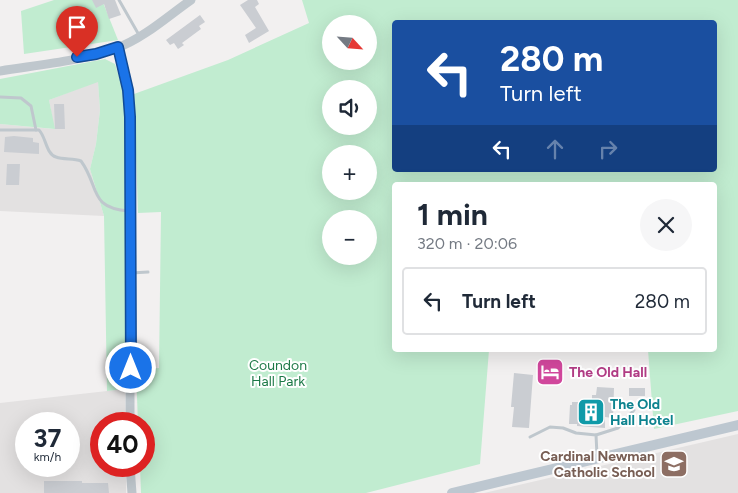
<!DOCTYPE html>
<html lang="en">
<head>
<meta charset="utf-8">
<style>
  :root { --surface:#fff; --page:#f6f6f7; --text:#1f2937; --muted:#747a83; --line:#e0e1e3 }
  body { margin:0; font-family:Figtree,sans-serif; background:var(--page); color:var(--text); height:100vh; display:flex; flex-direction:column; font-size:19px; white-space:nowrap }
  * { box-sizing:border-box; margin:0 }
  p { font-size:16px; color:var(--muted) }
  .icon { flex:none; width:28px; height:28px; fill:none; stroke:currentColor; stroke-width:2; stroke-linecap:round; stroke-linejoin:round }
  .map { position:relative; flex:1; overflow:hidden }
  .side { position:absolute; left:392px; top:182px; width:325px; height:170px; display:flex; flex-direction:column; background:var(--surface); border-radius:5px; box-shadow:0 5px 20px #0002 }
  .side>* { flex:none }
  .hud { position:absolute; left:392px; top:20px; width:325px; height:152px; border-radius:5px; box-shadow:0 5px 20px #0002; background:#1a4fa0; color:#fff; overflow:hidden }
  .needle { width:32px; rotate:116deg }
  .buttons { position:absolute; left:322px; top:15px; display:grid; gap:10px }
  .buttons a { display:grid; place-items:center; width:55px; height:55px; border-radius:50%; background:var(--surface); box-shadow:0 5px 20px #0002; font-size:25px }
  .speed { position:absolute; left:15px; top:412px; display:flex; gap:10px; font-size:25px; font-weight:700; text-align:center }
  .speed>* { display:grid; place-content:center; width:65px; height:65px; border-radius:50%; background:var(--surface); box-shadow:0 5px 20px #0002; line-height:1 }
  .speed small { font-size:12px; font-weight:400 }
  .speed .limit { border:8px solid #d22; background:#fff; color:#111 }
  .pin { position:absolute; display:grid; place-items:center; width:42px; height:42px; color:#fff; margin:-51px -21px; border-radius:50% 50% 50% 0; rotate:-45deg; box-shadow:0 0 5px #0007 }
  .pin .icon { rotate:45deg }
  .me { position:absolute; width:55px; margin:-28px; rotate:0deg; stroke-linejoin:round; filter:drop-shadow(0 0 4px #0008) }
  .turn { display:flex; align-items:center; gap:18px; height:105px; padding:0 25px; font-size:22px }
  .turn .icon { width:65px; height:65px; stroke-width:2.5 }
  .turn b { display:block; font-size:35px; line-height:42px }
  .lanes { display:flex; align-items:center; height:48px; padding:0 25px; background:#0003; justify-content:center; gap:25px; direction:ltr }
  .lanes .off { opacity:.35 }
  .round { display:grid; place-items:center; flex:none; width:52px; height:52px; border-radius:26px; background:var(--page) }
  .headline { display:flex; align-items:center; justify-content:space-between; height:85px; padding:0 25px }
  h1 { font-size:30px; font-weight:700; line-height:38px }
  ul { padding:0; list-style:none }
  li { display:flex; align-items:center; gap:15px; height:68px; margin:0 10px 8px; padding:0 15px; border:2px solid var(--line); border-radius:5px }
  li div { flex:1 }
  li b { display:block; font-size:19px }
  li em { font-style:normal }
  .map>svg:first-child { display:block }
  .education { fill:#e3e1e1; fill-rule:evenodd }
  .green { fill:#c1ecd0; fill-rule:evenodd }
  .building { fill:#cacdd2 }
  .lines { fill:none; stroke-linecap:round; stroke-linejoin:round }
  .service { stroke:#bfc7cd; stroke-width:3 }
  .tertiary { stroke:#bfc7cd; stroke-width:9 }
  .secondary { stroke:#bdc7d0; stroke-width:10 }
  .route-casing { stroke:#114b97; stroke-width:12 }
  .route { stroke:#1a73e8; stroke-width:9 }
  .labels { text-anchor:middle; stroke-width:4; stroke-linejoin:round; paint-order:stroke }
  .park-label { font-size:14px; fill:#1d7947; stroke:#fff }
  .hotel-label { font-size:14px; font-weight:bold; fill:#b23c85; stroke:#fff; text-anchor:start }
  .culture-label { font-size:14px; font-weight:bold; fill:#0d838f; stroke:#fff; text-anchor:start }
  .education-label { font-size:14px; font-weight:bold; fill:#785e54; stroke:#fff; text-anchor:end }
</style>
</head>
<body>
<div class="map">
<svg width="738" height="493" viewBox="0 0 738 493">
  <rect width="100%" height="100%" fill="#f2f0f0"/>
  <g class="education">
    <path d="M98,81L100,110L96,144L90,169L104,216L0,211V124L54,129L49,100Z"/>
    <path d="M125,389V424H101V466H126V493H0V403ZM26,424H69V466H26Z"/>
    <path d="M738,434V493H484Z"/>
  </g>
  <g class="green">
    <path d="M54,0H102L118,40L24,54L21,11Z"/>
    <path d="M302,0H738V411L654,429L648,350H715V185H395V350H489L480,464L366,493H141L140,466H144V424H138L136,370L159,368L161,212L138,213L134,94L228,60L309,23ZM395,22H715V170H395ZM331,24H369V61H331ZM331,89H369V126H331ZM331,154H369V191H331ZM331,219H369V256H331Z"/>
    <path d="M105,59L115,64L125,96V389L107,391L104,216L90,169L96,144L100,110L98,82L49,100L55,129L0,124V79Z"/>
  </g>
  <g class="building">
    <path d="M92,0H115L121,15L109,19L104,4L96,8Z"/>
    <path d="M248,0H257L259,4L255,7L269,31L249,43L245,35L256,28L240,5Z"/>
    <path d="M200,15L205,22L199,26L201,29L182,43L184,45L178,49L174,43L170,45L166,40Z"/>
    <path d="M54,104H64L65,129H55Z"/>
    <path d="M14,136L33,138V142L39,143V154L4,152L5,137Z"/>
    <path d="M7,164H20L19,185H6Z"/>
    <path d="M514,373L533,375L529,428L512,427L514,407H511Z"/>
    <path d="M597,387L614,388L613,418L605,417V428L577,426V424H569L570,405H572V402H592V395H596Z"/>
    <rect x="629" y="388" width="16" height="8"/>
    <path d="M44,481H82V483H108L109,493H44Z"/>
  </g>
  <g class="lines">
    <g class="service">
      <path d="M119,0L139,35"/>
      <path d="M0,97L21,98L31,106L36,130"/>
      <path d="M0,130H39C46,137 46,154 56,157C64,160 73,158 81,161C100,187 88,208 129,211"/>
      <path d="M131,273L148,272"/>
      <path d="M131,361L147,359"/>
      <path d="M596,435L618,428L634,410"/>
      <path d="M530,437L550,427L563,428L576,433L596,435L597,455"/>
    </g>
    <g class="tertiary">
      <path d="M118,47L128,90L130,117V424"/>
      <path d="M0,71C37,65 82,61 117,48C144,38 168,16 191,0"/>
      <path d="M130,466L132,493"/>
    </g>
    <path class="secondary" d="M452,493L738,425"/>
  </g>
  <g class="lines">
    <g class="route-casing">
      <path id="route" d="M77,57L96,54L118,47L128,90L130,117L131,368"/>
    </g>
    <use href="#route" class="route"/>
  </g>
  <defs>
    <g id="hotel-square" transform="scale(1.4375)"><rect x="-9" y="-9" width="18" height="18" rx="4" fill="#d1479c" stroke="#fff"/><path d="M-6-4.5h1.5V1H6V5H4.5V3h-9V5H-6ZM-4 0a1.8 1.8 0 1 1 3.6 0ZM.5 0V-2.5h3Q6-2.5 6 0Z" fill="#fff"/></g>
    <g id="building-square" transform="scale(1.4375)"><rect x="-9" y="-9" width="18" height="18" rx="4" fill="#0f9aa8" stroke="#fff"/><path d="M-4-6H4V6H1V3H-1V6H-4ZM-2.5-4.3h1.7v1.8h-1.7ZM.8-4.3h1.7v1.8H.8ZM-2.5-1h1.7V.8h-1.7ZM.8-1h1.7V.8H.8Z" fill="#fff"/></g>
    <g id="school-square" transform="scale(1.4375)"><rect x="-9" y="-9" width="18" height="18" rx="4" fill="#8d6e63" stroke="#fff"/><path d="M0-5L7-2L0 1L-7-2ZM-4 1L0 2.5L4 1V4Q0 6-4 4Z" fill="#fff"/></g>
  </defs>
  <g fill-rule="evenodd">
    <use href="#hotel-square" x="550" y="372"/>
    <use href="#building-square" x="591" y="412"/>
    <use href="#school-square" x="674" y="464"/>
  </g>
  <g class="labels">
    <g class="park-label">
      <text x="278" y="370">Coundon<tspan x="278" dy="16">Hall Park</tspan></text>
    </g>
    <g class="hotel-label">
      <text x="569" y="377">The Old Hall</text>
    </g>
    <g class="culture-label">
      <text x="610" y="409">The Old<tspan x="610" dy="16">Hall Hotel</tspan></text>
    </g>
    <g class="education-label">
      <text x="655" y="461">Cardinal Newman<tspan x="655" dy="16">Catholic School</tspan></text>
    </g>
  </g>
</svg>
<div class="buttons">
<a><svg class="needle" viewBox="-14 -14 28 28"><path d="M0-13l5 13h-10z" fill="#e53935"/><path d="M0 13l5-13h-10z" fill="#747a83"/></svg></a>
<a><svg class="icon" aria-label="sound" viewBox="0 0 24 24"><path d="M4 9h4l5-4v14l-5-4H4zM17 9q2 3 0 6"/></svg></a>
<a>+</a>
<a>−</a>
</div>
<div class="speed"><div>37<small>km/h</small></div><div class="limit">40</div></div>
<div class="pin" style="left:77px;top:57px;background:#d93025"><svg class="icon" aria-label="arrive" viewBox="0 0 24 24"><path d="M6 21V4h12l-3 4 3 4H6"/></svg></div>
<svg class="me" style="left:131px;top:368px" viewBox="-20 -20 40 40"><circle r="17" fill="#1a73e8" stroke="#fff" stroke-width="3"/><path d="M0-11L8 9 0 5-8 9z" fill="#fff"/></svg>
<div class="hud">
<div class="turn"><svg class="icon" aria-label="left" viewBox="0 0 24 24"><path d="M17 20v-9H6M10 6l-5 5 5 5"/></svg><div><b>280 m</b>Turn left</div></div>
<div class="lanes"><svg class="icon" aria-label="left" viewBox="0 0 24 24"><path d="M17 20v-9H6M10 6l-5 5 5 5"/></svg><svg class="icon off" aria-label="ahead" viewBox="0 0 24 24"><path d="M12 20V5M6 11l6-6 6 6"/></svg><svg class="icon off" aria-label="right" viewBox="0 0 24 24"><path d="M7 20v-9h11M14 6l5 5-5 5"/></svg></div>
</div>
<section class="side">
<div class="headline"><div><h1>1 min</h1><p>320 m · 20:06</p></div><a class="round"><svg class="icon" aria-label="close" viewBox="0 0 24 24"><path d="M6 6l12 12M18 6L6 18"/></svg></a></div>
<ul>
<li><svg class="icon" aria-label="left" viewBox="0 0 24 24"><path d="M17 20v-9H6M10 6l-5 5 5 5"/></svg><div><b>Turn left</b></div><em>280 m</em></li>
</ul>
</section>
</div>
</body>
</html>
